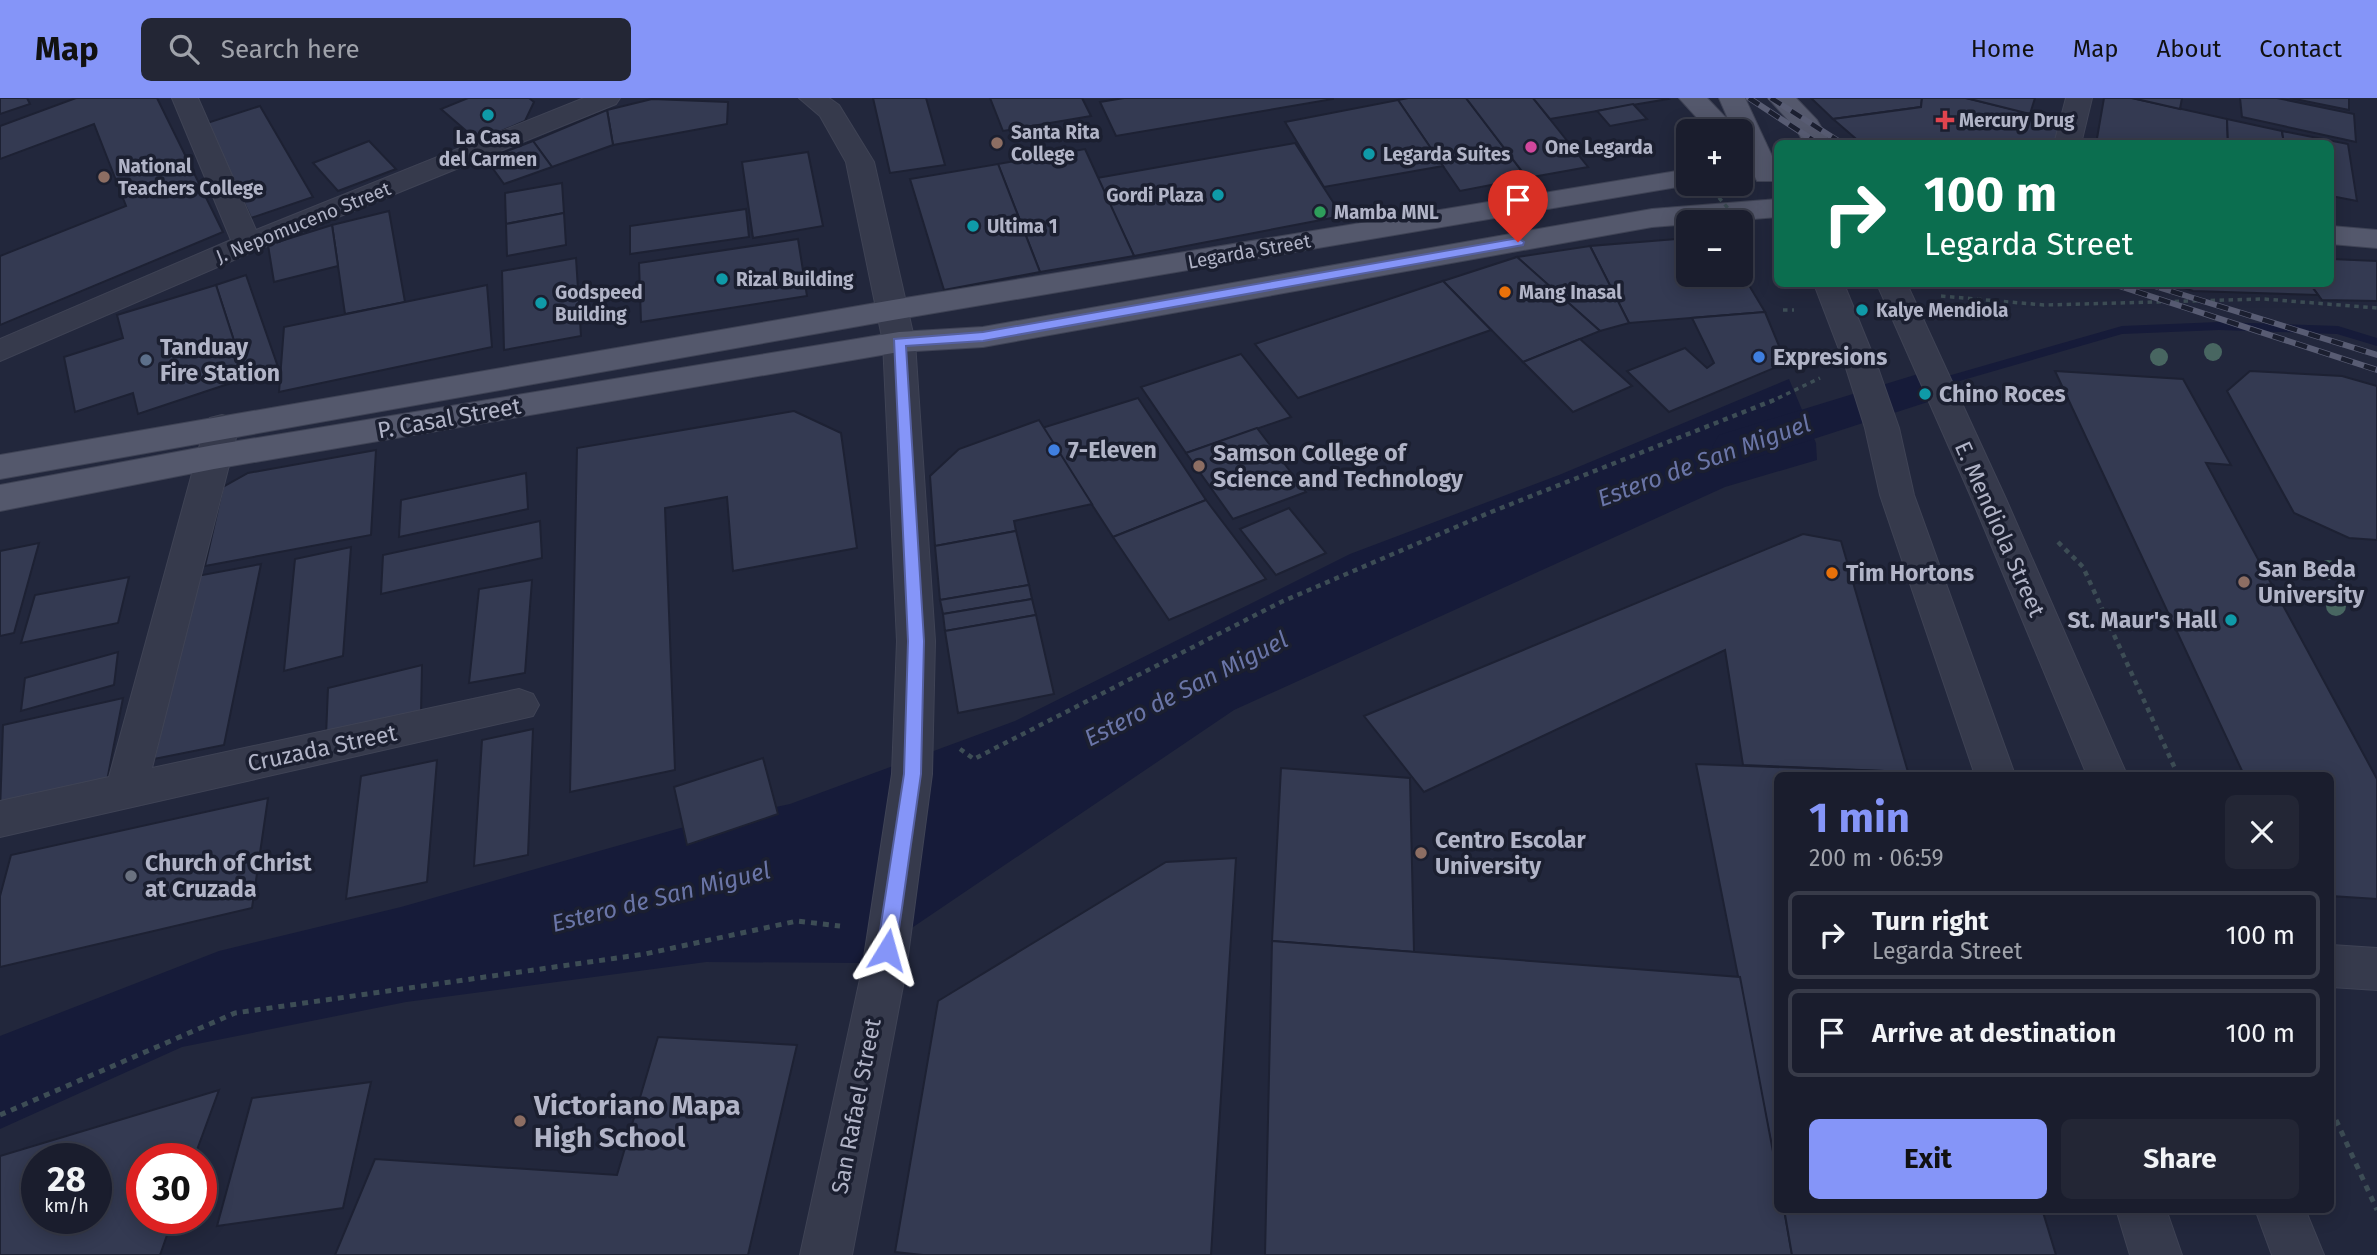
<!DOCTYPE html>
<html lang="en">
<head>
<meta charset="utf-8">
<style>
  :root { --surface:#1a1d2d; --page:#232635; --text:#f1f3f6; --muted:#9fa2aa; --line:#383b49; --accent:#8595f8 }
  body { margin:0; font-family:"Fira Sans",sans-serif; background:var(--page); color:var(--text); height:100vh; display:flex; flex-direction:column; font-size:26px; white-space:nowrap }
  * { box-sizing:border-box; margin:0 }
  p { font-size:23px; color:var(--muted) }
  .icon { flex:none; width:38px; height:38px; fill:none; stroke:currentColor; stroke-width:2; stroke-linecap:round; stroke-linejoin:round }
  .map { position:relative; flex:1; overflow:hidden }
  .drawer { position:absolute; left:1774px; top:674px; width:560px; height:441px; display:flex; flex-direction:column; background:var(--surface); border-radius:10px; box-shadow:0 4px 18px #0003,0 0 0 2px var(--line) }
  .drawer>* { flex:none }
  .banner { position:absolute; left:1774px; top:42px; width:560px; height:147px; border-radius:10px; box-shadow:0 4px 18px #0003,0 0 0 2px var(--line); background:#0b6e4f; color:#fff; overflow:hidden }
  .fabs { position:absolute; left:1676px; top:21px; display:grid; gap:14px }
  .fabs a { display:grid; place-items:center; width:77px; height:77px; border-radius:10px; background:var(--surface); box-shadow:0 4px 18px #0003,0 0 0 2px var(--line); font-size:35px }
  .speed { position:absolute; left:21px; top:1045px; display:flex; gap:14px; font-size:35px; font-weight:700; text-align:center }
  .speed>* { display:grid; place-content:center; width:91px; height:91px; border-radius:50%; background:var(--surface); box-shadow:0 4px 18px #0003,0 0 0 2px var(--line); line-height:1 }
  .speed small { font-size:18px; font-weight:400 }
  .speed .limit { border:10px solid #d22; background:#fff; color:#111 }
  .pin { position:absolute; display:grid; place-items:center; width:60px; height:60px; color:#fff; margin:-72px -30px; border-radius:50% 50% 50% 0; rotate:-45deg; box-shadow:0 0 7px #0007 }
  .pin .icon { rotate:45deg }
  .me { position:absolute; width:77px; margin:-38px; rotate:8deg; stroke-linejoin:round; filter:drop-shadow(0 0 5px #0008) }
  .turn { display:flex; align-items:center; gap:24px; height:147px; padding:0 35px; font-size:32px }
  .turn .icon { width:91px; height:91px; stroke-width:2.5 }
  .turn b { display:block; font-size:49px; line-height:60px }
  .round { display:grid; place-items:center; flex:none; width:74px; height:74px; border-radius:10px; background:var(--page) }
  .overview { display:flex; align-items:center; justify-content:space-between; height:119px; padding:0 35px }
  h1 { font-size:42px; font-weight:700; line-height:52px; color:var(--accent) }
  .primary-button { display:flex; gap:14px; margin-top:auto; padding:14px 35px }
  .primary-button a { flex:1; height:80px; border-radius:10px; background:var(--accent); color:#111; font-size:28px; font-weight:700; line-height:80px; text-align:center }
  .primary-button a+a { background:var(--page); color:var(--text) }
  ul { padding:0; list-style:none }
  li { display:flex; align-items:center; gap:21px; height:88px; margin:0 14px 10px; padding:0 21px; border:4px solid var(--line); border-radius:10px }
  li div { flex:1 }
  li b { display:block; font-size:26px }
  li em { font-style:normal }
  header { display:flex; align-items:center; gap:42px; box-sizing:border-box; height:98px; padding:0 35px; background:var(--accent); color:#111 }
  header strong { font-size:33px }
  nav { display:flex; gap:38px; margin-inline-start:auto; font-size:24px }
  .search { width:490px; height:63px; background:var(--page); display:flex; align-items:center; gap:18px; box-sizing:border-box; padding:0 24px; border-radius:10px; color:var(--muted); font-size:26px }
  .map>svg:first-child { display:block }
  .water { fill:#161b39 }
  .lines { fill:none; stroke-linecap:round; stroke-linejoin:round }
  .stream { fill:#161b39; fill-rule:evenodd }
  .canal { fill:#161b39; fill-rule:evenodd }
  .building { fill:#343a52; stroke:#1d2133; stroke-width:2; fill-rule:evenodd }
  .minor-casing { stroke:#3f4355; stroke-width:2 }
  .major-casing { stroke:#3f4355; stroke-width:2 }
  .path-far2 { stroke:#3d4d55; stroke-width:3.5; stroke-dasharray:4.5 4.5; stroke-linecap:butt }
  .path-far1 { stroke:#3d4d55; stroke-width:4.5; stroke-dasharray:5 5; stroke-linecap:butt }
  .path { stroke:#3d4d55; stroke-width:5; stroke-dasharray:6 6; stroke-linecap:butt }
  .minor { fill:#363a4c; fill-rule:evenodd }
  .major { fill:#54586c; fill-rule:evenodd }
  .rail-casing { stroke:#585c73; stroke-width:6 }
  .rail { stroke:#1b1f30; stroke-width:4.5; stroke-dasharray:12; stroke-linecap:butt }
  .path-bridge { stroke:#3d4d55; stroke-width:3.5; stroke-dasharray:4.5 4.5; stroke-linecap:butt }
  .tree { fill:#486661 }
  .route { fill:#8595f8; stroke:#5661a1; stroke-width:2 }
  .culture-dot { fill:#0f9aa8; stroke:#1b1f30; stroke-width:2.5 }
  .health-dot { fill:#e0444e; stroke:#1b1f30; stroke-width:2.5 }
  .education-dot { fill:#8d6e63; stroke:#1b1f30; stroke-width:2.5 }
  .hotel-dot { fill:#d1479c; stroke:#1b1f30; stroke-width:2.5 }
  .leisure-dot { fill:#2e9e5b; stroke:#1b1f30; stroke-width:2.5 }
  .food-dot { fill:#e8710a; stroke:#1b1f30; stroke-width:2.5 }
  .shop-dot { fill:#3f7fe0; stroke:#1b1f30; stroke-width:2.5 }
  .service-dot { fill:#5c6f8a; stroke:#1b1f30; stroke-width:2.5 }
  .worship-dot { fill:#6b7280; stroke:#1b1f30; stroke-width:2.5 }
  .labels { text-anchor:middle; stroke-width:7; stroke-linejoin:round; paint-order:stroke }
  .far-poi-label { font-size:19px; font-weight:bold; fill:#b1b4c7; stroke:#1b1f30; text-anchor:start }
  .far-street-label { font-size:19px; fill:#b1b4c7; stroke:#1b1f30 }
  .poi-label { font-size:23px; font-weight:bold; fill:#b1b4c7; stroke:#1b1f30; text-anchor:start }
  .street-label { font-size:23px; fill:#b1b4c7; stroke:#1b1f30 }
  .water-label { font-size:24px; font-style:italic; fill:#6a75a7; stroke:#1b1f30 }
  .near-poi-label { font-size:28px; font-weight:bold; fill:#b1b4c7; stroke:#1b1f30; text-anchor:start }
</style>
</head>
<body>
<header>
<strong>Map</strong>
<div class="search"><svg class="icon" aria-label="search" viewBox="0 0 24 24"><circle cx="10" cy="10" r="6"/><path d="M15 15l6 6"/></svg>Search here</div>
<nav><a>Home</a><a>Map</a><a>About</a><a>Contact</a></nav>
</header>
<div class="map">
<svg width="2377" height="1157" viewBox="0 0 2377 1157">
  <rect width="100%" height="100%" fill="#22273c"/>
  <path class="water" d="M1789,281L1816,345L1817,362L1725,389L1234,612L860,865L706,864L406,904L182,949L0,1031V938L219,853L401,809L684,729L790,706L1015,623L1350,456L1559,377Z"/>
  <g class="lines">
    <path class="stream" d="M2219,224L2338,228L2377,240V248L2337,236L2219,232L2122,236L1918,295L1911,291L1913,288L2122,228Z"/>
    <path class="canal" d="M1918,276L1934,280L1941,291L1934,302L1736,366L1719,361L1712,349L1719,337Z"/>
  </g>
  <g class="building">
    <path d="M0,0H27L30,6L0,16Z"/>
    <path d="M76,0H157L223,134L0,227V158L126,108L94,26L0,61V28Z"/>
    <path d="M468,0H529L534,4L525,23L478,43L441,11Z"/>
    <path d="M873,0H926L945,67L890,75Z"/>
    <path d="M990,0H1082L1091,18L1003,33Z"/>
    <path d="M1124,0H1333V1L1116,38L1100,4Z"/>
    <path d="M1408,0H1466L1527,80L1460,93L1398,2Z"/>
    <path d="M1466,0H1533L1588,69L1527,80Z"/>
    <path d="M1533,0H1666L1668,1L1550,21Z"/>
    <path d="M1811,0H1922L1921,9L1833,21Z"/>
    <path d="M1922,0H1966L2061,23L2055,46H1862L1833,21L1921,9Z"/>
    <path d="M1966,0H2035L2030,16Z"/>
    <path d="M2104,0H2132L2227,21L2228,46H2096Z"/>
    <path d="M2132,0H2182L2180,11Z"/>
    <path d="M2240,0H2277L2354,16L2356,44L2242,19Z"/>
    <path d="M2290,0H2349V12Z"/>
    <path d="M652,1L728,4L727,26L613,47L607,12Z"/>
    <path d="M1398,2L1443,68L1324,89L1285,24Z"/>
    <path d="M1633,6L1647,21L1610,28L1597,13Z"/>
    <path d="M260,8L313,99L251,120L207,25Z"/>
    <path d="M607,12L613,47L552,69L533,43Z"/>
    <path d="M2227,21L2282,33L2284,46H2228Z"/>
    <path d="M2282,33L2348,46L2357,103L2331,98V46H2284Z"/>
    <path d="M369,43L396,71L338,93L313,65Z"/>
    <path d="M533,43L552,69L504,86L486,61Z"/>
    <path d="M1295,45L1342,118L1134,158L1097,80Z"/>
    <path d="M1085,51L1134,158L1040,174L998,66Z"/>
    <path d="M808,54L823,128L753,140L742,64Z"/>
    <path d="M998,66L1040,174L944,192L910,81Z"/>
    <path d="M562,85L564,115L506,126L505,95Z"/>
    <path d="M746,111L749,139L630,156V128Z"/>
    <path d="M389,113L405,204L345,216L332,127Z"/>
    <path d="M564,115L566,147L507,158L506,126Z"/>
    <path d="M332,127L338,168L274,184L268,147Z"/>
    <path d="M1689,140V177H1741V174L1765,214L1629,225L1590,148Z"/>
    <path d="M798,141L807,198L641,224L639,165Z"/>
    <path d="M1590,148L1629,225L1600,233L1517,159Z"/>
    <path d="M1517,159L1600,233L1523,264L1443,183Z"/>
    <path d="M576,160L581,238L504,252L502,173Z"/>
    <path d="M2331,161L2377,163V203L2322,202L2310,186H2331Z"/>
    <path d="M246,177L278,269L246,280L216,187Z"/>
    <path d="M1443,183L1491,232L1298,300L1255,246Z"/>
    <path d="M2172,186H2310L2318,197L2193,193Z"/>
    <path d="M216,187L246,280L138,316L133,295L75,314L64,259L123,240L117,217Z"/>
    <path d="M487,187L492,249L279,294L284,229Z"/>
    <path d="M1765,214L1786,265L1669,314L1627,273L1685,250L1707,270L1714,265L1692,220Z"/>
    <path d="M1580,241L1632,288L1573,314L1523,264Z"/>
    <path d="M1241,256L1291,319L1186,355L1141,289Z"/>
    <path d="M2055,273L2183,281L2231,367L2206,365L2377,681V801L2331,798V677H2244Z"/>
    <path d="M2250,273L2342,278L2377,288V442L2349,440L2294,415L2227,293Z"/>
    <path d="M1138,300L1206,402L1113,439L1042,330Z"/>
    <path d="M794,313L841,335L857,450L733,473L727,399L665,410L675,672L570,694L577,350Z"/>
    <path d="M1039,322L1092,406L1014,423L1016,433L935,448L930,378L959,351Z"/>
    <path d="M1257,330L1306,394L1233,421L1186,355Z"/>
    <path d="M376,352L371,437L205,468L223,389L248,375Z"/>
    <path d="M526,375L528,411L399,439L401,402Z"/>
    <path d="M1206,402L1266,481L1169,522L1113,439Z"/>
    <path d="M1289,410L1326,455L1276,477L1240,431Z"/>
    <path d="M540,423L542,460L381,496L383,457Z"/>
    <path d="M1016,433L1029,487L940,502L935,448Z"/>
    <path d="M1803,436L1841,443L1908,674L1743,667L1725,552L1424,694L1364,618Z"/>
    <path d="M39,445L14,535L0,538V453Z"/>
    <path d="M351,449L343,558L284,573L295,461Z"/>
    <path d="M261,466L224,647L154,661L197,478Z"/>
    <path d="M129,479L118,525L21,545L35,497Z"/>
    <path d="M532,482L525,575L469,585L479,491Z"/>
    <path d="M1029,487L1032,501L943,516L940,502Z"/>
    <path d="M1032,501L1036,517L945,533L943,516Z"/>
    <path d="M1036,517L1054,596L958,615L945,533Z"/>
    <path d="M118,554L114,587L21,613L25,580Z"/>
    <path d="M422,567L421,615L326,638L328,590Z"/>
    <path d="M123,600L106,688L0,714L3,627Z"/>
    <path d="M533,631L528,757L474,768L482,642Z"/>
    <path d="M763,660L778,716L687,747L674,689Z"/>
    <path d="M437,662L427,784L346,801L361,678Z"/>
    <path d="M1696,666L1908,674L1909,677H1778V1080Z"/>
    <path d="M1281,670L1410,680L1414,854L1272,843Z"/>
    <path d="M268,700L252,810L0,869V798L11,757Z"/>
    <path d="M1236,760L1211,1157H923L895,1154L938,903L1166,764Z"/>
    <path d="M1272,843L1740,879L1778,1080V1111H1784L1792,1157H1265Z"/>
    <path d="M658,939L797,947L748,1157H335L375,1061L617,1077Z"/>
    <path d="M371,984L343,1110L217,1128L252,1000Z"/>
    <path d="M219,992L194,1060H142V1120H173L160,1157H0V1058ZM37,1060H96V1120H37Z"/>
    <path d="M1784,1111H2042L2056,1157H1792Z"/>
  </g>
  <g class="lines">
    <g class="minor-casing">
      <g id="minor">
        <path d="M172,0H198L256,132L584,0H620L616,6L257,152L0,263V241L231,142Z"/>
        <path d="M799,0H829L839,7L874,64L915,244L935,543L932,676L906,872L852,1157H800L862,872L892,676L897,543L883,244L846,64L820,18Z"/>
        <path d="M2066,0H2092L2081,46H2054Z"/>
        <path d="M1814,186H1844L1877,267L1899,330L1914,397L2015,677H1975L1880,397L1865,330L1845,267Z"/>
        <path d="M1877,186H1907L2006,401L2127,677H2087L1972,401Z"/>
        <path d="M222,317L234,320L239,328L152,670L519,591L533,596L539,607L533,618L0,739V703L109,679L205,328L210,320Z"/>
        <path d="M2331,847L2377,850V892L2331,889Z"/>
        <path d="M2116,1111H2166L2182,1157H2130Z"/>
        <path d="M2255,1111H2305L2324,1157H2272Z"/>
      </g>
    </g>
    <g class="major-casing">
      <g id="major">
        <path d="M1679,0H1707L1729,23L1719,0H1745L1778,71L1777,83H1757L1741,50V33H1709Z"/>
        <path d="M1768,0H1796L1817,22L1831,46H1804L1797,32Z"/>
        <path d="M1689,71V86H1695L893,222L0,381V357L893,202Z"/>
        <path d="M1778,101V119L1652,129L983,249L899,254L214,371L0,413V387L214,347L899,234L983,229L1652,111Z"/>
        <path d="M2331,128L2377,132V150L2331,146Z"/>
      </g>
    </g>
    <g class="path-far2">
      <path d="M1941,198L2044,207L2264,201L2377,210"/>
      <path d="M1783,212H1794"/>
      <path d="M1770,304L1820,280"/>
    </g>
    <g class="path-far1">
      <path d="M2058,444L2083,469L2178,677"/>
      <path d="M960,651L974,661L1281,504L1491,414L1774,302"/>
    </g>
    <g class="path">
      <path d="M2331,1011L2377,1112"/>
      <path d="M0,1017L235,915L645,856L797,823L840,828"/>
    </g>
    <use href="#minor" class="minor"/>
    <use href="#major" class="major"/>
    <g class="rail-casing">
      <g id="rail">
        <path d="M1749,0L1819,46"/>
        <path d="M1771,0L1843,46"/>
        <path d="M2113,186L2377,272"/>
        <path d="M2148,186L2377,257"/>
      </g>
    </g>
    <use href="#rail" class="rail"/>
    <path class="path-bridge" d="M1707,86L1740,124"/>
  </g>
  <g class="tree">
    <circle cx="2213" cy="254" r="9"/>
    <circle cx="2159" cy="259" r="9"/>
    <circle cx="2328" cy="472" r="10"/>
    <circle cx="2336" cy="508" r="10"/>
  </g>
  <path class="route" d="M1518,140L1524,144L1523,147L983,243L906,248L924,543L921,676L896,852L893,858L887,861L880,858L877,852L904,676L908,543L894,241L983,234Z"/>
  <g class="culture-dot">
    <circle cx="488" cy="17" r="7"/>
    <circle cx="1369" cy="56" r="7"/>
    <circle cx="1218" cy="97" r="7"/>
    <circle cx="973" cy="128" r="7"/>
    <circle cx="722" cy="181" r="7"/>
    <circle cx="541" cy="205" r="7"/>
    <circle cx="1862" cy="212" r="7"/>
    <circle cx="1925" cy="296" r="7"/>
    <circle cx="2231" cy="522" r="7"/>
  </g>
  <path class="health-dot" d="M1941.5 11.5h7v7h7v7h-7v7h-7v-7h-7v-7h7z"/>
  <g class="education-dot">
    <circle cx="997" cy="45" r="7"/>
    <circle cx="104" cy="79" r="7"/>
    <circle cx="1199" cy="368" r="7"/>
    <circle cx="2244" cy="484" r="7"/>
    <circle cx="1421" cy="755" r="7"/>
    <circle cx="520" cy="1023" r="7"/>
  </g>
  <circle class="hotel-dot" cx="1531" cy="49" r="7"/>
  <circle class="leisure-dot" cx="1320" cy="114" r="7"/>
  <g class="food-dot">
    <circle cx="1505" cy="194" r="7"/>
    <circle cx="1832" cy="475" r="7"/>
  </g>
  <g class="shop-dot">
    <circle cx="1759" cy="259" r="7"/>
    <circle cx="1054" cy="352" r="7"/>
  </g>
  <circle class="service-dot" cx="146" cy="262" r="7"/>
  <circle class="worship-dot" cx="131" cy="778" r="7"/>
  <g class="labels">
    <g class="far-poi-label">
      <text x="1959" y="29">Mercury Drug</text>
      <text x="1011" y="41">Santa Rita<tspan x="1011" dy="22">College</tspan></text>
      <text x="488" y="46" text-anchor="middle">La Casa<tspan x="488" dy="22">del Carmen</tspan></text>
      <text x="1545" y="56">One Legarda</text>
      <text x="1383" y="63">Legarda Suites</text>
      <text x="118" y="75">National<tspan x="118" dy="22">Teachers College</tspan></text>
      <text x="1204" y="104" text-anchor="end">Gordi Plaza</text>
      <text x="1334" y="121">Mamba MNL</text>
      <text x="987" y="135">Ultima 1</text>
      <text x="736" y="188">Rizal Building</text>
      <text x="555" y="201">Godspeed<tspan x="555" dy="22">Building</tspan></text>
      <text x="1519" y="201">Mang Inasal</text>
      <text x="1876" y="219">Kalye Mendiola</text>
    </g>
    <g class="far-street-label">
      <text transform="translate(303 124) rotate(-22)" y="7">J. Nepomuceno Street</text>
      <text transform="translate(1249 153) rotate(-10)" y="7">Legarda Street</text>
    </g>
    <g class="poi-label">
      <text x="160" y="257">Tanduay<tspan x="160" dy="26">Fire Station</tspan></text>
      <text x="1773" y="267">Expresions</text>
      <text x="1939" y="304">Chino Roces</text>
      <text x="1068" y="360">7-Eleven</text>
      <text x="1213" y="363">Samson College of<tspan x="1213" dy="26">Science and Technology</tspan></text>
      <text x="2258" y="479">San Beda<tspan x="2258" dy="26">University</tspan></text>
      <text x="1846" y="483">Tim Hortons</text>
      <text x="2217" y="530" text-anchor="end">St. Maur's Hall</text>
      <text x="1435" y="750">Centro Escolar<tspan x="1435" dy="26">University</tspan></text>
      <text x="145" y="773">Church of Christ<tspan x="145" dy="26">at Cruzada</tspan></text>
    </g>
    <g class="street-label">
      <text transform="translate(449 320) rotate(-10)" y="8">P. Casal Street</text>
      <text transform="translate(2000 431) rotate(66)" y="8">E. Mendiola Street</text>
      <text transform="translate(322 650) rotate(-12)" y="8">Cruzada Street</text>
      <text transform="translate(856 1008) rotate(-79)" y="8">San Rafael Street</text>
    </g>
    <g class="water-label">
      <text transform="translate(1704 363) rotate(-20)" y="8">Estero de San Miguel</text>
      <text transform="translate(1186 591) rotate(-27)" y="8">Estero de San Miguel</text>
      <text transform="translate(661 799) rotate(-14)" y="8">Estero de San Miguel</text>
    </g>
    <g class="near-poi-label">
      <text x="534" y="1017">Victoriano Mapa<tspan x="534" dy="32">High School</tspan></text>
    </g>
  </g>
</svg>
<div class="fabs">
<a>+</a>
<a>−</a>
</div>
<div class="speed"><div>28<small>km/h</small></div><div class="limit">30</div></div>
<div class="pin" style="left:1518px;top:144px;background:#d93025"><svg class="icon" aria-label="arrive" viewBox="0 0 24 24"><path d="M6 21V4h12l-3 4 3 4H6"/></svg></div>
<svg class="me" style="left:887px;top:852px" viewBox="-20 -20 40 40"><path d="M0-17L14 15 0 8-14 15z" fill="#8595f8" stroke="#fff" stroke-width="4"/></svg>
<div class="banner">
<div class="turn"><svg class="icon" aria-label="right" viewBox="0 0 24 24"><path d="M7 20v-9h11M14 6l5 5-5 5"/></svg><div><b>100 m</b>Legarda Street</div></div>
</div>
<section class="drawer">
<div class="overview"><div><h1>1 min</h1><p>200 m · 06:59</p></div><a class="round"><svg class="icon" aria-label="close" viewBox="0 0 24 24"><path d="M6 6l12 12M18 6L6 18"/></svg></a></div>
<ul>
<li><svg class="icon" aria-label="right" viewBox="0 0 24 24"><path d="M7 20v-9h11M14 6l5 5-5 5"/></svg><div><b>Turn right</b><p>Legarda Street</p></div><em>100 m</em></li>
<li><svg class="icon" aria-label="arrive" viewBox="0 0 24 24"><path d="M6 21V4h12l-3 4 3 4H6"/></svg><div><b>Arrive at destination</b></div><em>100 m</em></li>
</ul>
<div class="primary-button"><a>Exit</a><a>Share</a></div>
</section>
</div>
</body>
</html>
